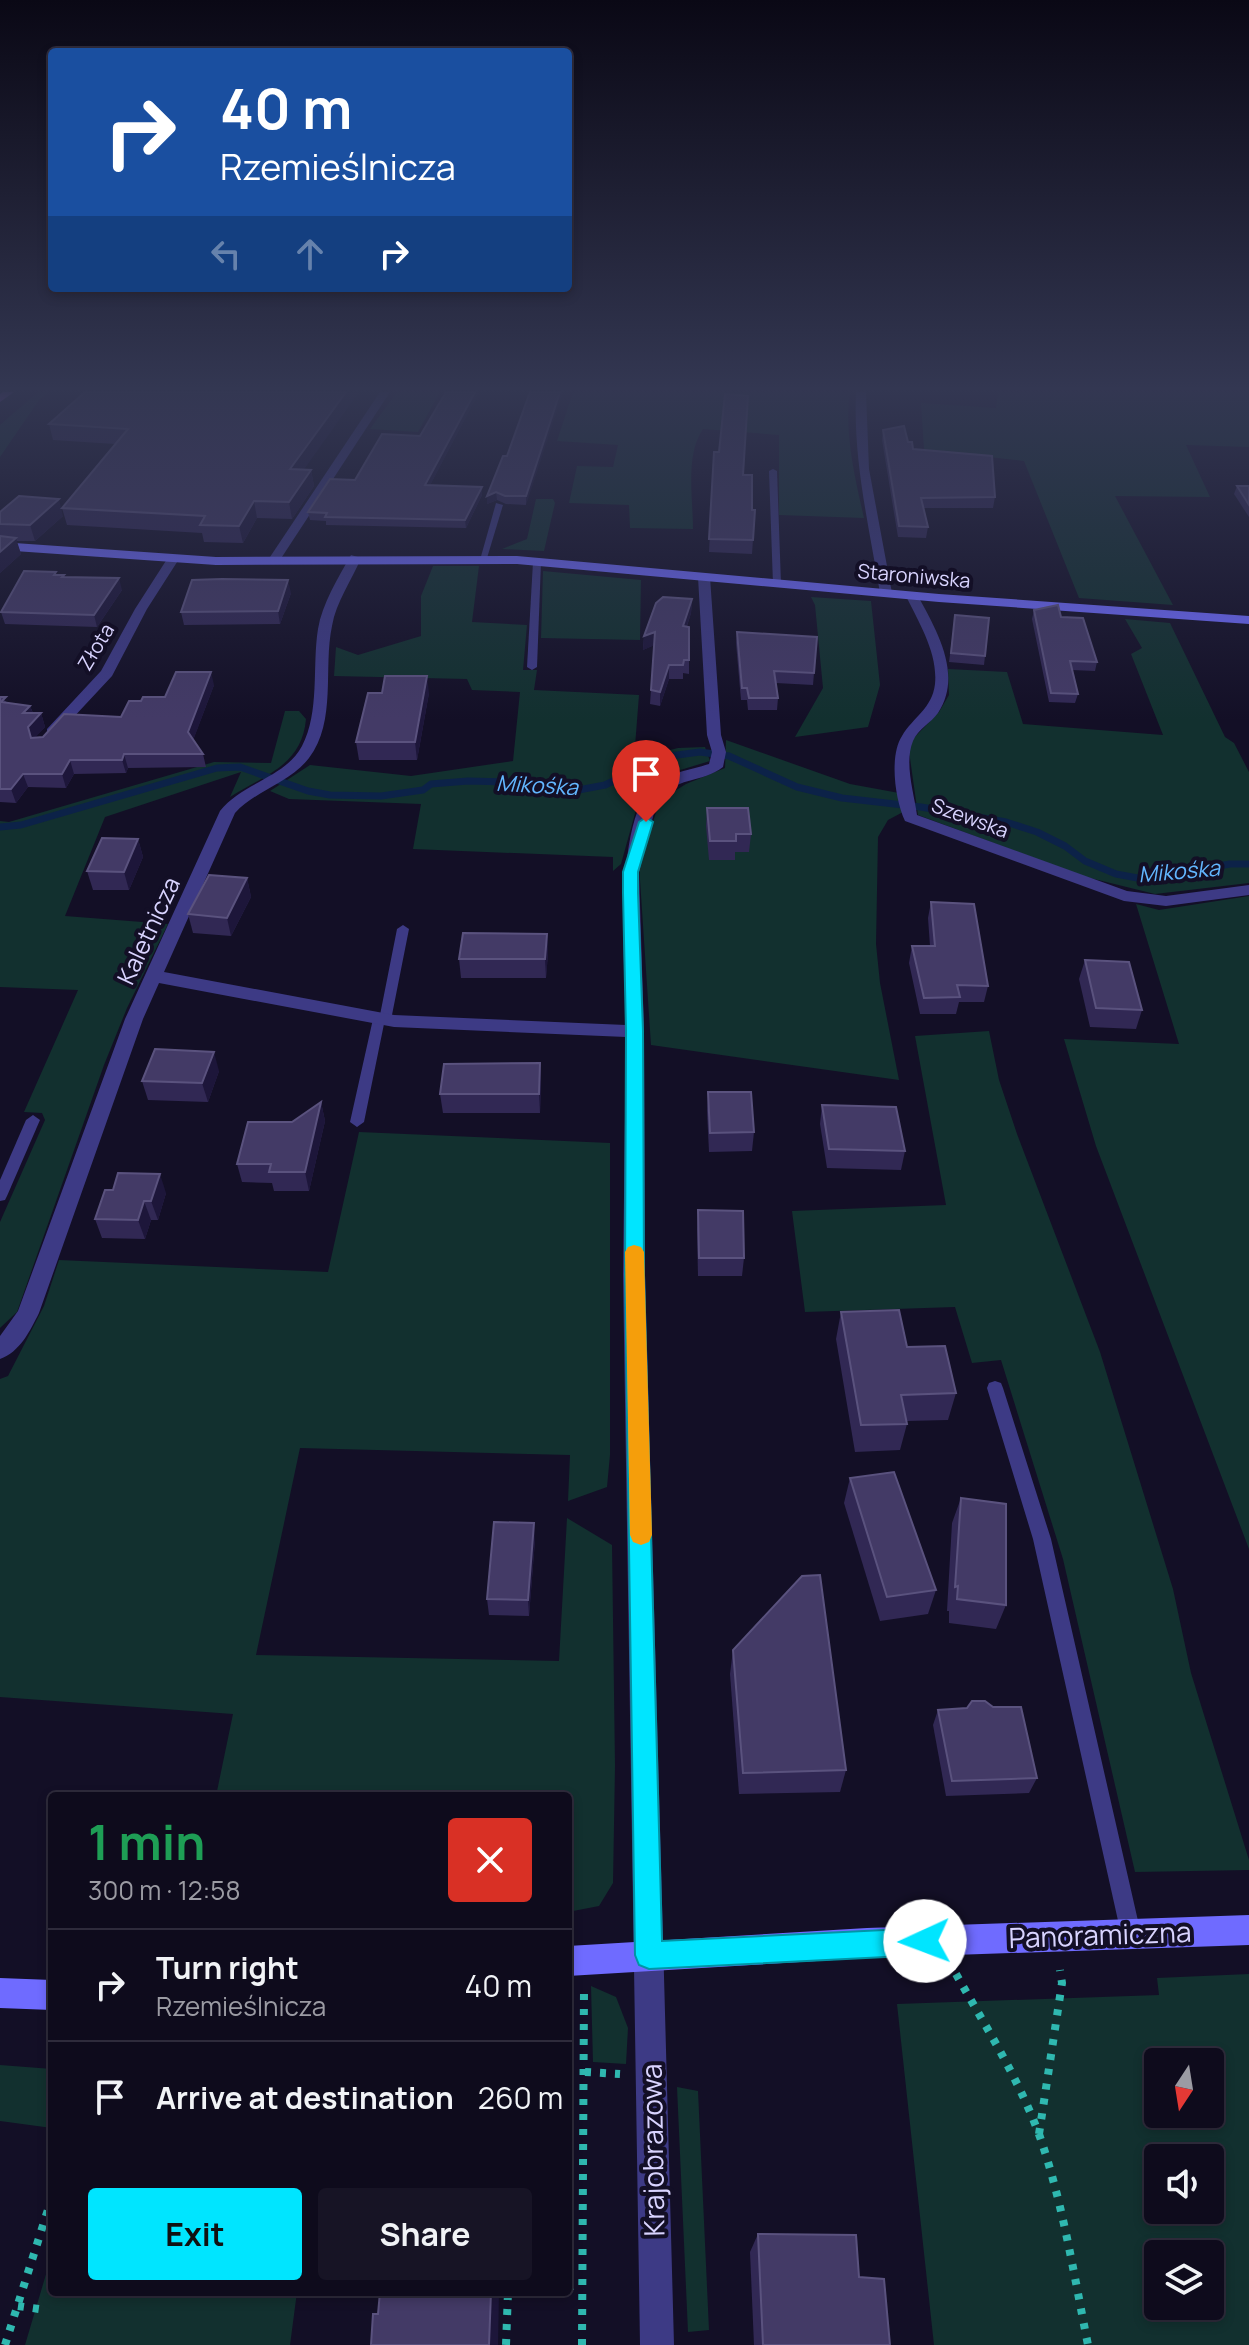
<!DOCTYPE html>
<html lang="en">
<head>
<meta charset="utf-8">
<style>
  :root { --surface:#0e0b1c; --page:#171425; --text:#f1f3f6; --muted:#9b9ba3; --line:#2e2b3b; --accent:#00e5ff }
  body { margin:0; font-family:Manrope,sans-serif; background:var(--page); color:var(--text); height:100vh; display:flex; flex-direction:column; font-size:30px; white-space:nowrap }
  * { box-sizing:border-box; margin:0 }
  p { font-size:26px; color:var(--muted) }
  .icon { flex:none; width:44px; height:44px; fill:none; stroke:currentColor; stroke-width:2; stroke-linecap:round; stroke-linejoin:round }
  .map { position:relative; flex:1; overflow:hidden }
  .panel { position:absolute; left:48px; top:1792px; width:524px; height:504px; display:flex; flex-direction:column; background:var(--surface); border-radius:8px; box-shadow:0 4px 12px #0003,0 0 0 2px var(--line) }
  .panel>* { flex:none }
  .guide { position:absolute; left:48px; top:48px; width:524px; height:244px; border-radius:8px; box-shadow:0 4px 12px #0003,0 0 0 2px var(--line); background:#1a4fa0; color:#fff; overflow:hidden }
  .needle { width:52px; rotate:192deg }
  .tools { position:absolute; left:1144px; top:2048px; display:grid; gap:16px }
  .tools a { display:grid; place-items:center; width:80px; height:80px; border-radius:8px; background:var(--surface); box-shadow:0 4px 12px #0003,0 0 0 2px var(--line); font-size:40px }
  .pin { position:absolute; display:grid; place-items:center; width:68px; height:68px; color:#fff; margin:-82px -34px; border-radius:50% 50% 50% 0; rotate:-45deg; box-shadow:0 0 8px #0007 }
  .pin .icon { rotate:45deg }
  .me { position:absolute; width:88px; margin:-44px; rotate:268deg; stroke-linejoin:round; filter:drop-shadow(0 0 6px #0008) }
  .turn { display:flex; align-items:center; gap:28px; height:168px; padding:0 40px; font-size:36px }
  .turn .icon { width:104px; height:104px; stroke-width:2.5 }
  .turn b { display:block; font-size:56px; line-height:68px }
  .lanes { display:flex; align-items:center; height:76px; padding:0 40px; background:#0003; justify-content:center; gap:40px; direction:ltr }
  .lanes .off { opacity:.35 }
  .round { display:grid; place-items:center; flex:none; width:84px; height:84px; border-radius:8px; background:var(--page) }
  .summary { display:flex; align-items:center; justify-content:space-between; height:136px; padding:0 40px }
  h1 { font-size:48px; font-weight:700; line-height:60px; color:#1e9e55 }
  .cta { display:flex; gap:16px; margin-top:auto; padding:16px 40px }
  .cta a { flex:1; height:92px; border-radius:8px; background:var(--accent); color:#111; font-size:32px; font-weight:700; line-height:92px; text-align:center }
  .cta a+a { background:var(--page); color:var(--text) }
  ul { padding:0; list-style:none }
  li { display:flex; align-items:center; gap:24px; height:112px; padding:0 40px; border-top:2px solid var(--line) }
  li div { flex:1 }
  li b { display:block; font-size:30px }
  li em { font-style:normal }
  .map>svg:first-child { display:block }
  .green { fill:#12302f; fill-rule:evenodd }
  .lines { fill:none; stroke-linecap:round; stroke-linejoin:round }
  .stream { stroke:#0c2248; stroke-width:7 }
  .path { stroke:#2fb8b0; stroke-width:8; stroke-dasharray:6 9; stroke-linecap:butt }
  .lane { fill:#3d3a85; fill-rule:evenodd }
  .street { fill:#3d3a85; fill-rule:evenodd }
  .secondary { fill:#6f6bff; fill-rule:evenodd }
  .primary { fill:#c25bff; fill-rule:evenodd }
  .wall { fill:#312854 }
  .shaded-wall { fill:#1d163a }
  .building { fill:#433a66; stroke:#5a527e; stroke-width:2 }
  .route { fill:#00e5ff; stroke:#0095a6; stroke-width:2 }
  .slow { fill:#f59e0b }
  .labels { text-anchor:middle; stroke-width:8; stroke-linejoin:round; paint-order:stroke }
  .far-street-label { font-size:20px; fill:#d9d4ff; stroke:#130f26 }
  .far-water-label { font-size:22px; font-style:italic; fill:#62b6ff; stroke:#130f26 }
  .street-label { font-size:24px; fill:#d9d4ff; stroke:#130f26 }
  .near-street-label { font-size:28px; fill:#d9d4ff; stroke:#130f26 }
</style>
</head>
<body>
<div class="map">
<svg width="1249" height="2345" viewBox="0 0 1249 2345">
  <rect width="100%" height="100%" fill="#130f26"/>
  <g class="green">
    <path d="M38,392H49L39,400L0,457V425Z"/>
    <path d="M397,392H440L418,432L370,429Z"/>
    <path d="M573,392H850C844,433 855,478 864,518L779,515V435L703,429C685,455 693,498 693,529L630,528L629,505L569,503L577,466L613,467L618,445L557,441Z"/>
    <path d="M998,392H1249V447L1186,445L1210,497L1115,496L1173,605L1079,598L1024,461L924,450L921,403L996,408Z"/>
    <path d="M536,499H553L555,503L544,551L502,549L527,539Z"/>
    <path d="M433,566H479L472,622L527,625L523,670H537L534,690L639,695L634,759L678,748L705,747L710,761L644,781L621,864L613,871V857L413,849L421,804L289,799L270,791L310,765L411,776L513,761L520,692L472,690L467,679L334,676L336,647L358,655L421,636V596Z"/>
    <path d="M543,571L641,580L640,640L541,638Z"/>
    <path d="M811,597L871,601L880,685L868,727L795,737L823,688L815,605Z"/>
    <path d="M1125,619L1170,623L1225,737L1234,743L1249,772V883L1155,894L1086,877L918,815L908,744L939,712L949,695L948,669L1007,672L1023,724L1163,735L1131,654L1142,648Z"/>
    <path d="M285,711H299L306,719C302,766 264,775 230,797L241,772L105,817L65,916L168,924L127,1008L104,1065L17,1312L0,1328V1222L45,1120L42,1113L24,1112L78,990L0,987V821L9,822L214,762L271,763Z"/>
    <path d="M726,740L850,784L899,793L903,812L888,820L878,837L876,944L880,983L899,1080L651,1045L639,865L660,800L686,784L725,768Z"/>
    <path d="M1249,896V1549L1096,1146L1064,1039L1179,1044L1136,904L1159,910Z"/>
    <path d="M989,1031L999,1080L1017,1134L1100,1352L1173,1589L1191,1673L1249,1860V1870L1135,1872L1063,1559L1001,1360L972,1363L955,1307L805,1312L792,1211L946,1205L915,1036Z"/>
    <path d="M359,1132L610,1143V1455L607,1487L568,1501L570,1455L300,1448L256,1655L559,1661L567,1518L612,1545L615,1766L613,1883L599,1906L568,1912V1796H216L233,1714L0,1697V1379L8,1376L44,1306L59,1260L328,1272Z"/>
    <path d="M1249,1974V2345H934L897,2004L1159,1995L1157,1978ZM1158,2062H1210V2114H1158ZM1158,2158H1210V2210H1158ZM1158,2254H1210V2306H1158Z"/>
    <path d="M591,1986L616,1997L628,2028L626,2064L593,2062Z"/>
    <path d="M0,2065L52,2069V2128L0,2121Z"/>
    <path d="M677,2087L698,2091L709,2330L688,2332Z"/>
    <path d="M52,2254V2292H297L290,2345H25Z"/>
  </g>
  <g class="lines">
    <path class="stream" d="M0,827L21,825L217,768L240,767L308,791L330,795L381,796L423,790L431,784L468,781L515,782L573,791L605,785L662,757L700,752L729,756L797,787L842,798L921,807L1006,822L1037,832L1065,846L1085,861L1116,874L1143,879L1230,864H1249"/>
    <g class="path">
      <path d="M956,1974C986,2027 1019,2079 1040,2137C1063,2204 1074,2275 1088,2345"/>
      <path d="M585,2072L620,2074"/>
      <path d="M1039,2134L1062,1983L1060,1970"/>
      <path d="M568,2286H583"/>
      <path d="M18,2306L39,2309"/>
      <path d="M5,2345L52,2197"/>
      <path d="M506,2345L508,2292"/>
      <path d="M582,2345L584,1990"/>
    </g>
    <g class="lane">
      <path d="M773,469L777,471L781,584L777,587L773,584L769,471Z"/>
      <path d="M496,503L503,505L487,558L480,560Z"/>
      <path d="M537,559L541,562L537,667L532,670L527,667L533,562Z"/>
      <path d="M403,925L409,929L391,1020L384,1024L364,1122L357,1127L350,1122L373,1019L380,1015L397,929Z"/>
      <path d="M33,1115L40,1120L7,1196L5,1200L0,1201V1180L26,1120Z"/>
      <path d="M995,1381L1001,1383L1003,1388L1051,1539L1141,1934L1138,1941L1131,1944L1124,1941L1121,1934L1033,1539L987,1388L989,1383Z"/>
    </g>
    <g class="street">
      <path d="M380,392H390L278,563H270L268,560Z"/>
      <path d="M856,392H866L869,469L892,593L886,597L880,593C869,526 853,461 856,392Z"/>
      <path d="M173,555L179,559L147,609L112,676L57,735H47V729L101,671L135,609L169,556Z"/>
      <path d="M351,555L361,558C352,580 336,602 332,626C323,668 337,721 309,758C290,783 256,790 235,813L164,972L394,1015L626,1025C625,971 613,825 652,787C666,773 690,770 709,764L712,752L707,735L698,577L704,573L710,577L721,735L726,752L723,767C703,783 673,777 657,801L639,872L644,1031L645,1275L674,2345H640L623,1275L626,1037L394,1027L159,983L143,1019L39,1313C30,1331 20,1352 0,1359V1336L18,1311L125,1019L220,811C242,783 286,777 302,746C320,712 312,666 318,629C322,604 338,578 351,555Z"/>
      <path d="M912,592L918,596C937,631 963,675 938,713C931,723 918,729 913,741C904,763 914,793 917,815L1127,891L1166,896L1249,885V895L1166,906L1124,901L905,821C895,800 889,756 902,736C913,717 932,709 935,684C938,653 919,623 906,596Z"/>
    </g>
    <g class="secondary">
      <path d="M0,542L216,557L517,556L939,594L1249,616V624L939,602L517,564L216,565L0,550Z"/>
      <path d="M1249,1915V1945L867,1958L568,1976V1946L867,1928Z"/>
      <path d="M0,1978L52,1980V2010L0,2008Z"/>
    </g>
    <path class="primary" d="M3,392H14L0,402V394Z"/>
  </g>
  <g class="wall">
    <path d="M85,392L304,469L311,470L314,486L292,519L257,518L243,543L204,542L202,533L67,525L62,508L115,444L53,440L49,424Z"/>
    <path d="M479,392L430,485L482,495L466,528L326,525V521L310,520L308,512L420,436Z"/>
    <path d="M530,392L526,505L506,504L497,500L487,504V496L507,456Z"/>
    <path d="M883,430L908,442L913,449L995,497L993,508H924L928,527L926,538L898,537L882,440Z"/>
    <path d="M714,452H719L743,475L752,510H755L752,554L709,552Z"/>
    <path d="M1237,486H1249V517L1234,494Z"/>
    <path d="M0,512L63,516L35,541H16L21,554L0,573Z"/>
    <path d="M57,575H64L65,577L122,590L97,627L5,624L1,612Z"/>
    <path d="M291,593L280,624L184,625L181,612Z"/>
    <path d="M692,599L691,613L687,626L689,627V674L683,673V679H669L660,706L650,704L654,645L643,650L644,636Z"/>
    <path d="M1034,610L1061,617L1097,662L1095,671L1072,670L1078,694L1075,703L1049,702L1032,619Z"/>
    <path d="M954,624L985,656L984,665L949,662Z"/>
    <path d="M737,632L817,637L813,685L776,683L778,698L777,710H748L747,700H741L736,643Z"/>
    <path d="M214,685L193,740L203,754L206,767L128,768L126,773L74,774L66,788L28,787L16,803L0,802V697L8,703L30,706L33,713H41L45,727L35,737H43L121,717L141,701L165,697Z"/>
    <path d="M429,693L417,760H359L356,742Z"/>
    <path d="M707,808L751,834L749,852H735V860H709L706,826Z"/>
    <path d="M138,839L143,857L129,890H93L87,871Z"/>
    <path d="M247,878L251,897L231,936L193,933L188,914Z"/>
    <path d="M931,902L988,986L984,1002H959L956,1014H920L909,963L912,946H930L928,918Z"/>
    <path d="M547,934L548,953L546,978H461L459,959Z"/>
    <path d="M1085,960L1142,1010L1136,1029L1090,1027L1079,979Z"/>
    <path d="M540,1063L541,1082L540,1113H443L440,1094Z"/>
    <path d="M219,1071L208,1102L148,1100L142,1081Z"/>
    <path d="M708,1092L754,1132L752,1151L709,1152L707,1111Z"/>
    <path d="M321,1102L325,1121L309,1191H274L272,1183L242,1182L237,1164Z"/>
    <path d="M822,1105L905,1151L901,1170L827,1168L820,1124Z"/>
    <path d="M166,1193L158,1220H151L145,1239L102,1238L95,1219Z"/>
    <path d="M698,1210L744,1258L742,1276H698L697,1229Z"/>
    <path d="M841,1312L907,1347L956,1393L948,1420L907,1421V1424L900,1450L855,1452L836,1339Z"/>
    <path d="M850,1478L936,1590L928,1614L880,1621L844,1503Z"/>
    <path d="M961,1498L1006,1605L996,1629L949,1623V1611H947L952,1523Z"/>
    <path d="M535,1540L529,1616L489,1615L487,1599Z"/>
    <path d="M733,1650L846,1770L840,1792L739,1794L730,1674Z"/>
    <path d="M938,1710L1037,1778L1029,1793L946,1796L933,1725Z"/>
    <path d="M758,2234L859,2277L890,2345H754L750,2252Z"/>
  </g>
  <g class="shaded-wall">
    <path d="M346,392H359L293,485L290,469Z"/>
    <path d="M475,392H479L426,493L425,485Z"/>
    <path d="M560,392H563L526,505V496Z"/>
    <path d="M311,470L314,486L292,519L289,502Z"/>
    <path d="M482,487V495L466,528L465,520Z"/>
    <path d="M496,492L497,500L487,504V496Z"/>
    <path d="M59,499L63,516L35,541L30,525Z"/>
    <path d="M254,501L257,518L243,543L239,526Z"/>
    <path d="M16,538L21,554L0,573V552Z"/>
    <path d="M119,578L122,590L97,627L94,615Z"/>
    <path d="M288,580L291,593L280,624L278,611Z"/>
    <path d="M692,599L691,613L682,640L683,626Z"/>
    <path d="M655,632V645L643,650L644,636Z"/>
    <path d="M669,665V679L660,706V692Z"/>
    <path d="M211,672L214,685L191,746L188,732Z"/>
    <path d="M427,676L429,693L417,760L415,742Z"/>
    <path d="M30,706L35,719L23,713Z"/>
    <path d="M41,713L45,727L33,740L31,738L28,727Z"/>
    <path d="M124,754L128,768L126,773L122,760Z"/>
    <path d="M70,760L74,774L66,788L62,774Z"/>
    <path d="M23,774L28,787L16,803L11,789Z"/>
    <path d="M138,839L143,857L129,890L124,872Z"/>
    <path d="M247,878L251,897L231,936L227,918Z"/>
    <path d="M547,934L548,953L546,978L545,959Z"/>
    <path d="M214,1052L219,1071L208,1102L202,1083Z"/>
    <path d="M540,1063L541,1082L540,1113L539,1094Z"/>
    <path d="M321,1102L325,1121L309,1191L305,1172Z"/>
    <path d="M160,1174L166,1193L158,1220L151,1201Z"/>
    <path d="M144,1201L151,1220L145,1239L138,1220Z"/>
    <path d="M534,1523L535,1540L529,1616L528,1600Z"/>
    <path d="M491,2292H499L498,2345H489Z"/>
  </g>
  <g class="building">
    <path d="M85,392H346L290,469L311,470L289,502L254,501L239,526L200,525L205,516L62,508L128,429L49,424Z"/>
    <path d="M446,392H475L425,485L482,487L465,520L325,517L327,513L308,512L330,479L355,480L382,434L420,436Z"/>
    <path d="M530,392H560L526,496H505L496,492L487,496L503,456H507Z"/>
    <path d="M725,394L748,396L743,475H752V510H755L753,540L709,539L714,452H719Z"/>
    <path d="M904,426L908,442H912L913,449L992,456L995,497L921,498L928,527L899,526L883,430Z"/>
    <path d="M1237,486H1249V505Z"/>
    <path d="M19,496L59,499L30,525L0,524V512Z"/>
    <path d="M0,536L16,538L0,552Z"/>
    <path d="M24,571L56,572L54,575H64L62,577L119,578L94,615L1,612Z"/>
    <path d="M222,579L288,580L278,611L181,612L192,580Z"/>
    <path d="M663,597L692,599L683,626L689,627V660H684L683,665H669L660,692L651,690L655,632L644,636L656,603Z"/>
    <path d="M1058,605L1061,617L1083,618L1097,662L1070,661L1078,694L1051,693L1034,610Z"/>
    <path d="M955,615L989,618L985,656L951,653Z"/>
    <path d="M737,632L817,637L814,673L774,671L778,698H749L747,688H742Z"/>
    <path d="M176,672H211L188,732L203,754H124L122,760H70L62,774H23L11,789H0V697H6L1,702L30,706L23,713H41L28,727L31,738L43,737L64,714L121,717L129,701H141L143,697H165Z"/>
    <path d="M385,676H427L415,742H356L368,693H382Z"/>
    <path d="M707,808H748L751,834H736V841H710Z"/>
    <path d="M102,838L138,839L124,872L87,871Z"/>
    <path d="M209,875L247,878L227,918L188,914Z"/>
    <path d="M931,902L974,904L988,986L957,985L960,997L924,998L912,946H935Z"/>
    <path d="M463,933L547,934L545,959H459Z"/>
    <path d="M1085,960L1129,962L1142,1010L1096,1008Z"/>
    <path d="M155,1049L214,1052L202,1083L142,1081Z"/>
    <path d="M540,1063L539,1094H440L444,1064Z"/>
    <path d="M708,1092H751L754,1132L710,1133Z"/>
    <path d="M321,1102L305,1172H269L271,1164H237L248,1122H292Z"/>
    <path d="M822,1105L896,1107L905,1151L829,1149Z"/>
    <path d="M118,1173L160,1174L151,1201H144L138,1220L95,1219L105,1190H113Z"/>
    <path d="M698,1210L743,1211L744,1258H699Z"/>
    <path d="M899,1310L907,1347L945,1346L956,1393L901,1395L907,1424L861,1425L841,1312Z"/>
    <path d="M894,1472L936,1590L887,1597L850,1478Z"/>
    <path d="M961,1498L1006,1504V1605L957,1599L958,1586L955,1587Z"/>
    <path d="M494,1522L534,1523L528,1600L487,1599Z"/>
    <path d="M820,1575L846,1770L743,1773L733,1650L802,1576Z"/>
    <path d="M972,1701H985L993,1707H1021L1037,1778L952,1781L938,1710L967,1708Z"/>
    <path d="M758,2234L856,2235L859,2277L884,2279L890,2345H763Z"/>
    <path d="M380,2292H491L489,2345H371L373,2314H378Z"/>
  </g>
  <linearGradient id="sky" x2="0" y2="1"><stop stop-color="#0a0815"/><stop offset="0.54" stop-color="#333752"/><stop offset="1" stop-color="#333752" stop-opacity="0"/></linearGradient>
  <rect width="1249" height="720" fill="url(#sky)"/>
  <path class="route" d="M646,817L653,822L638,872V893L643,1031L644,1275L662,1941L925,1928L935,1932L939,1941L935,1951L925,1955L649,1969L639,1965L635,1955L625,1275L626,1031L623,893V872L639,822Z"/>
  <path class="slow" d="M634,1245L641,1247L644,1252L652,1535L649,1542L641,1545L633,1542L630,1535L625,1252L628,1247Z"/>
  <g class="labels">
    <g class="far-street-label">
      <text transform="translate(914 576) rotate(5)" y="7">Staroniwska</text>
      <text transform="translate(96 647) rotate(-59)" y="7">Złota</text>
      <text transform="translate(970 818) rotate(20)" y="7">Szewska</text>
    </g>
    <g class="far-water-label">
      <text transform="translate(537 785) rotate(3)" y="8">Mikośka</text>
      <text transform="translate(1179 871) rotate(-5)" y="8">Mikośka</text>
    </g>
    <g class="street-label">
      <text transform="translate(149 931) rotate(-65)" y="8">Kaletnicza</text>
    </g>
    <g class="near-street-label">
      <text transform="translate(1100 1935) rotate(-2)" y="10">Panoramiczna</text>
      <text transform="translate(653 2150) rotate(-91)" y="10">Krajobrazowa</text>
    </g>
  </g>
</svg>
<div class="tools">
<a><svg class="needle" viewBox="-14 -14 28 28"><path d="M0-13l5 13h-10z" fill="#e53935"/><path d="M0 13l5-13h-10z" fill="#9b9ba3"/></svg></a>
<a><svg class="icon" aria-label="sound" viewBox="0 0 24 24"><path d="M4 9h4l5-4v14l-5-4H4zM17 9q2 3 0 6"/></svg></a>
<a><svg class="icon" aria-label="layers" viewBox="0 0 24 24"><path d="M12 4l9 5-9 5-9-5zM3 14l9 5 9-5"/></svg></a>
</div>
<div class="pin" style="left:646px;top:822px;background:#d93025"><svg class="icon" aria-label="arrive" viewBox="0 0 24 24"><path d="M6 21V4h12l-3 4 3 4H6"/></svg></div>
<svg class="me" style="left:925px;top:1941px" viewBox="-20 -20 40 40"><circle r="19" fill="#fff"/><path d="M0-13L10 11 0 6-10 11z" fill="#00e5ff"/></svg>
<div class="guide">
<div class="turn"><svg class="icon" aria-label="right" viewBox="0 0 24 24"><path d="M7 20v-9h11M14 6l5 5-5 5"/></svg><div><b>40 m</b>Rzemieślnicza</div></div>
<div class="lanes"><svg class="icon off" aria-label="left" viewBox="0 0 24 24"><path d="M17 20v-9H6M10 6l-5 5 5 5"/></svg><svg class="icon off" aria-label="ahead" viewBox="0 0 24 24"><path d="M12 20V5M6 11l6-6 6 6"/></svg><svg class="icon" aria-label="right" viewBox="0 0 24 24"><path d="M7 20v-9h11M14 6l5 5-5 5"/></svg></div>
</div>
<section class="panel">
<div class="summary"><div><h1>1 min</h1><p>300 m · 12:58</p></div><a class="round" style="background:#d93025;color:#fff"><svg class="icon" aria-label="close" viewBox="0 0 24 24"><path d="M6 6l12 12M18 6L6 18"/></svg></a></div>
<ul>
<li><svg class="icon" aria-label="right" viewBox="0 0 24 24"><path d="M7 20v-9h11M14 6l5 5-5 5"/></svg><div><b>Turn right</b><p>Rzemieślnicza</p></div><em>40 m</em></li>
<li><svg class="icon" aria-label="arrive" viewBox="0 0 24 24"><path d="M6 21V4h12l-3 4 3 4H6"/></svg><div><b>Arrive at destination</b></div><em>260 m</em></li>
</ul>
<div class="cta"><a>Exit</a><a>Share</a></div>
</section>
</div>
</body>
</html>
